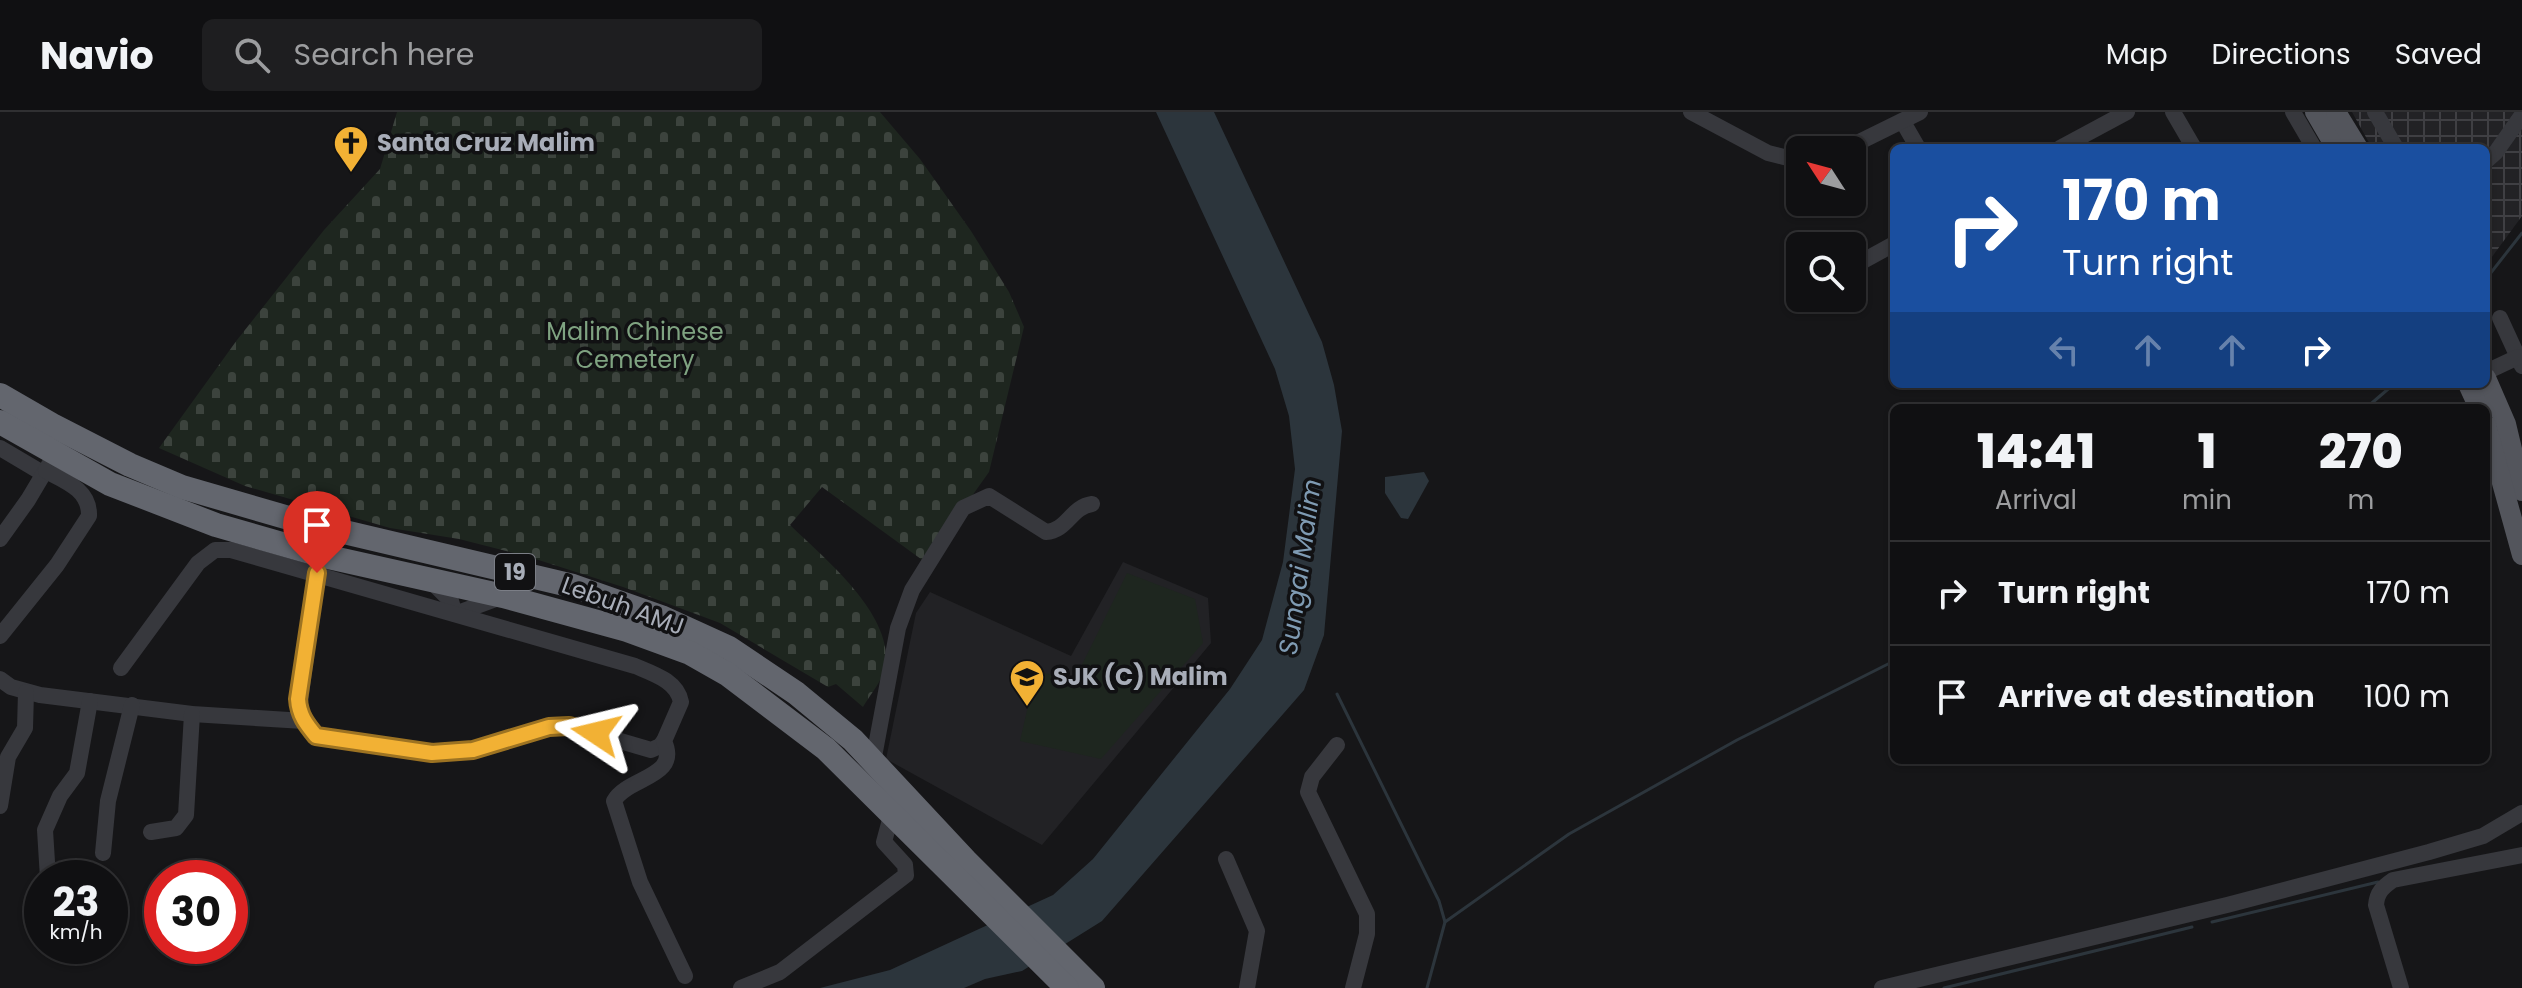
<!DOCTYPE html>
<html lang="en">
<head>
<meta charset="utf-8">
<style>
  :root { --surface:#101012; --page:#1e1e20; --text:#f1f3f6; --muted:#9c9d9f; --line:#303032 }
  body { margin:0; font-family:Poppins,sans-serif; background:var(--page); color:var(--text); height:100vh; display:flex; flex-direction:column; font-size:30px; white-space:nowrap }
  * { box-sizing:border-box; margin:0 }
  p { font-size:26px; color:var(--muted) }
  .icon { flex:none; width:44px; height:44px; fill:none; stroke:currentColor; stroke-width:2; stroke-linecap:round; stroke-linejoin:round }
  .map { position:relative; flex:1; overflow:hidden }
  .sheet { position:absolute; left:1890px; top:292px; width:600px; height:360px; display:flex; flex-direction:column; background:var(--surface); border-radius:12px; box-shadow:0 2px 6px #0004,0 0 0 2px var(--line) }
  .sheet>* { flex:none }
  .hud { position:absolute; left:1890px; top:32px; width:600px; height:244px; border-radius:12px; box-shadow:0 2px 6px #0004,0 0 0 2px var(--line); background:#1a4fa0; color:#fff; overflow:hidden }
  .needle { width:52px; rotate:306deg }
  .controls { position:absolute; left:1786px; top:24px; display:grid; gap:16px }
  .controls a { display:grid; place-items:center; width:80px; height:80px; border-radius:12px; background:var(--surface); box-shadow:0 2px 6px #0004,0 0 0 2px var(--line); font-size:40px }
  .speed { position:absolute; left:24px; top:748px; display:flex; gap:16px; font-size:40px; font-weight:700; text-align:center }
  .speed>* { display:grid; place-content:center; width:104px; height:104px; border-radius:50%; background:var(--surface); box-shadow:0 2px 6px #0004,0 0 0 2px var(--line); line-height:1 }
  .speed small { font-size:20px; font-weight:400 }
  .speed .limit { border:12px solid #d22; background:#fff; color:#111 }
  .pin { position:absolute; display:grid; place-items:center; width:68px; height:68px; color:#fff; margin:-82px -34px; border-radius:50% 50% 50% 0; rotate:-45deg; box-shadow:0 0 8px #0007 }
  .pin .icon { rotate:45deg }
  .me { position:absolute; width:88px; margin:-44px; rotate:280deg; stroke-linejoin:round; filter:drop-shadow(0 0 6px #0008) }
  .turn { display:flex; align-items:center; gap:28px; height:168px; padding:0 40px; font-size:36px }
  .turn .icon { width:104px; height:104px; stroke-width:2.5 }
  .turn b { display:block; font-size:56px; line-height:68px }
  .lanes { display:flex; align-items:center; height:76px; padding:0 40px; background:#0003; justify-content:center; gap:40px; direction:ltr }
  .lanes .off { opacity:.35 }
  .eta { display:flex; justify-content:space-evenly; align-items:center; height:136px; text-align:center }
  .eta b { font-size:48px; font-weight:800; line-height:56px }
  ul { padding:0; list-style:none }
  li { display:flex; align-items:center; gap:24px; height:104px; padding:0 40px; border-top:2px solid var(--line) }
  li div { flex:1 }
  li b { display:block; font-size:30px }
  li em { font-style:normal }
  header { display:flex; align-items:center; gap:48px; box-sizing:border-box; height:112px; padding:0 40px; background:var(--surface); border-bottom:2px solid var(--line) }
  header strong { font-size:38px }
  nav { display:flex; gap:44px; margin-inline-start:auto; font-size:28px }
  .search { width:560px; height:72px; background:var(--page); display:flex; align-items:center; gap:20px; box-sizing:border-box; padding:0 28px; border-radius:12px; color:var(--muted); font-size:30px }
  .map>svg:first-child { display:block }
  .built { fill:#222225 }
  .industrial { fill:url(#industrial-grid) }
  .cemetery { fill:url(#cemetery-stones) }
  .park { fill:#1e261f }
  .water { fill:#2c353c }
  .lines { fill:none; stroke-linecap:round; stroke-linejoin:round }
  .stream { stroke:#2c353c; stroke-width:3 }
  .minor { stroke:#37383d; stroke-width:16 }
  .major { stroke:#53555c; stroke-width:20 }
  .highway { stroke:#63666e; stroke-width:24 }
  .route-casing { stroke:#9d7322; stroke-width:20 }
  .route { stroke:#f2b134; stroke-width:14 }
  .labels { text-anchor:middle; stroke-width:7; stroke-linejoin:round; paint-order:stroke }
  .shield { fill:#111113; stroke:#7b7e86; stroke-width:2 }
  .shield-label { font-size:22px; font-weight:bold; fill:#a8adb8 }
  .poi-label { font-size:24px; font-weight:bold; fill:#a8adb8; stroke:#111113; text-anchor:start }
  .park-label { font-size:24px; fill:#7fa381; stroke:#111113 }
  .street-label { font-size:24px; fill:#a8adb8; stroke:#111113 }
  .water-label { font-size:26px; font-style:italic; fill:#7f9bb3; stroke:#111113 }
</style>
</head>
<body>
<header>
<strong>Navio</strong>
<div class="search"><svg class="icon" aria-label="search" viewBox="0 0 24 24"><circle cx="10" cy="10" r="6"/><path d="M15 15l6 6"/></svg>Search here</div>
<nav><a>Map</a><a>Directions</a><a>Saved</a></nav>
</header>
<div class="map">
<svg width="2522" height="876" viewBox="0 0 2522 876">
  <defs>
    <pattern id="industrial-grid" width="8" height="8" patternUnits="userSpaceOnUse" patternTransform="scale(2)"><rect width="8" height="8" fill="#222225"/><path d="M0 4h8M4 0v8" fill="none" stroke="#3f3f43"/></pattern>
    <pattern id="cemetery-stones" width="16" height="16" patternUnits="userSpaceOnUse" patternTransform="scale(2)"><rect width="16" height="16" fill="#1e261f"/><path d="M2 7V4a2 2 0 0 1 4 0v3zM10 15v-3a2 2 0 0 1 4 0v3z" fill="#3c433d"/></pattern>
  </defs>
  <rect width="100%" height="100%" fill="#161618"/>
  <path class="built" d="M1123,450L1208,486L1211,531L1042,733L886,647L916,501L930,480L1071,544Z"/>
  <path class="industrial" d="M2352,0H2522V104L2486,153V36H2372Z"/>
  <path class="cemetery" d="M397,0H880L920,47L971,119L1009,180L1024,215L989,360L925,450L822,375L790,413C824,446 891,500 886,552C885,565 870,583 863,595L836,572L828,575L720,511L623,475L526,444L459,427L390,416L245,374L159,336L237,228L324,118L380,57Z"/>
  <path class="park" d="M1127,461L1195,487L1203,531L1101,647L1020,629L1036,559L1070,567L1078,561Z"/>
  <g class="water">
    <path d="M1156,0H1214L1322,230L1334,273L1342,319L1324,523L1304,578L1102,809L1022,859L985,867L964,876H820L890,858L1053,783L1093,747L1230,577L1262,528L1283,450L1295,357L1289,304L1275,257Z"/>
    <path d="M1424,360L1429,369L1408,407L1401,406L1385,381V365Z"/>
  </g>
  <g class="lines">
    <g class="stream">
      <path d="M2486,167L2522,121"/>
      <path d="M2366,296L2394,272"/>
      <path d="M1337,582L1439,789L1445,810L1427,876"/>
      <path d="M1445,810L1569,722L1737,628L1894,549"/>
      <path d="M2212,810L2378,770"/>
      <path d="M1944,876L2192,815"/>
    </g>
    <g class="minor">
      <path d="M1691,0L1768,41L1800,49"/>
      <path d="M2173,0L2194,36"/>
      <path d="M2293,0L2314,36"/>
      <path d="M2375,0L2396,36"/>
      <path d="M1903,10L1918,36"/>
      <path d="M2060,36L2127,0"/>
      <path d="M1843,38L1920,0"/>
      <path d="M2486,49L2496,40L2522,3"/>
      <path d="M1863,149L1894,132"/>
      <path d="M2500,206L2522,254"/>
      <path d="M2486,260L2518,245"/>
      <path d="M0,336L44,362"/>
      <path d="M0,427L28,388L50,351"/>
      <path d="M317,461L299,598L304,609L321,626L432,641L473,638L549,615L569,614L651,638L660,634L664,629"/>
      <path d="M433,471L451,489L455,502L501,485"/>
      <path d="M0,524L57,453L89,404C90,378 65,369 46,359"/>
      <path d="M121,556L198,451L215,438H231L635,554C654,562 677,569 681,590L664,629C681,666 627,665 614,689L640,770L685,864"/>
      <path d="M0,567L11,575L40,583L192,602L304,609"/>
      <path d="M1337,633L1312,665L1308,680L1367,802V822L1353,876"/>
      <path d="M873,650L898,516L912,478L963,396L989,384L1046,420C1067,419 1071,395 1092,392"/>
      <path d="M0,694L8,645L25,616L26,580"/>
      <path d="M151,720L176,716L186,703L192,602"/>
      <path d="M103,741L108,689L132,593"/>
      <path d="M1226,747L1257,819L1247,876"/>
      <path d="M48,766L45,718L60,684L77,661L90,589"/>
      <path d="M741,876L780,860L906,763L905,753L884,730L891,704"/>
      <path d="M1882,876L2227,793L2429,740L2483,724L2522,701"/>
      <path d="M2401,876L2376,793C2377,780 2383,775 2393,768L2522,743"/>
    </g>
    <g class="major">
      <path d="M2315,0L2336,36"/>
      <path d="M2336,0L2358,36"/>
      <path d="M2486,266L2506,312L2522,379"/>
      <path d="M2468,272L2479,296"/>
      <path d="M2486,313L2522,443"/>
    </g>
    <g class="highway">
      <path d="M0,283L52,313L130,353L182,375L306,411L573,474L661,505L729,536L796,581L853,628L966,749L1093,876"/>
      <path d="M0,310L110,372L216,413L324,444L503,484L627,518L690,541L727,562L826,637L1067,876"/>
    </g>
  </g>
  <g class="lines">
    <g class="route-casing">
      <path id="route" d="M317,461L298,587C299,603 306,612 316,624L432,641L473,638L549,615L569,614L596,621"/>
    </g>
    <use href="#route" class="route"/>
  </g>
  <defs>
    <g id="church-pin" transform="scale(1.8)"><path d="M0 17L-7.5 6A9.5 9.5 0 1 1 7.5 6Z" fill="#f2b134" stroke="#111113"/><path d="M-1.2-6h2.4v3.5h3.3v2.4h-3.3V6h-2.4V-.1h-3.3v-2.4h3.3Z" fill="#111"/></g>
    <g id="school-pin" transform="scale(1.8)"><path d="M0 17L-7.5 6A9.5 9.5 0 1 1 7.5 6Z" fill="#f2b134" stroke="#111113"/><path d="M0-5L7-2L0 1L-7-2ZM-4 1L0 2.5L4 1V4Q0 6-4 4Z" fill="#111"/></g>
  </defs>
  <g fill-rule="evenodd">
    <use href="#church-pin" x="351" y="31"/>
    <use href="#school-pin" x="1027" y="565"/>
  </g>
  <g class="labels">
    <rect class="shield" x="495" y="442" width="40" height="36" rx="6"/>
    <g class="shield-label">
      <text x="515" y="468">19</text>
    </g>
    <g class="poi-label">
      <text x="377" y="39">Santa Cruz Malim</text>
      <text x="1053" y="573">SJK (C) Malim</text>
    </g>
    <g class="park-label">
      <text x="635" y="228">Malim Chinese<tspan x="635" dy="28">Cemetery</tspan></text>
    </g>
    <g class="street-label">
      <text transform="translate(623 494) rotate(20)" y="8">Lebuh AMJ</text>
    </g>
    <g class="water-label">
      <text transform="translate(1300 455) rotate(-82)" y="9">Sungai Malim</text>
    </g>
  </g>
</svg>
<div class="controls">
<a><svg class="needle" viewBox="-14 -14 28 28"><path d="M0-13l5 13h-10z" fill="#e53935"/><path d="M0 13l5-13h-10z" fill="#9c9d9f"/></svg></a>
<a><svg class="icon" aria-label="search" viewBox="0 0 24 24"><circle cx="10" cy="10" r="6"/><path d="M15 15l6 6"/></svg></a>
</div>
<div class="speed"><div>23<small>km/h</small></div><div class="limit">30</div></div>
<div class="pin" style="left:317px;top:461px;background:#d93025"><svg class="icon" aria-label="arrive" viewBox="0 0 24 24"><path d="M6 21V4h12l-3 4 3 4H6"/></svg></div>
<svg class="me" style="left:596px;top:621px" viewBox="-20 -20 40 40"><path d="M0-17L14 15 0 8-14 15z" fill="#f2b134" stroke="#fff" stroke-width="4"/></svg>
<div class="hud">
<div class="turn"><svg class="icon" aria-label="right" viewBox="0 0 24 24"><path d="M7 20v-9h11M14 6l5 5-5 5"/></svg><div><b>170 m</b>Turn right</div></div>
<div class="lanes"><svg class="icon off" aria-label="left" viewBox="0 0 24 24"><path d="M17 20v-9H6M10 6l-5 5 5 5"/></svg><svg class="icon off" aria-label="ahead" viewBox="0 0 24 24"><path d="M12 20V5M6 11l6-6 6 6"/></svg><svg class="icon off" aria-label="ahead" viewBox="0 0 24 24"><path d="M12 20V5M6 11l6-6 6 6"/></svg><svg class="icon" aria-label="right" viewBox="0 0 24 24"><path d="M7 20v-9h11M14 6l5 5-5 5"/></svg></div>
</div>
<section class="sheet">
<div class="eta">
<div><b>14:41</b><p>Arrival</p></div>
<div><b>1</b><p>min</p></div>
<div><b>270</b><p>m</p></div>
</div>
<ul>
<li><svg class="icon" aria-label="right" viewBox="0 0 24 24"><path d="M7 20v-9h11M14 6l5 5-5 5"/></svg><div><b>Turn right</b></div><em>170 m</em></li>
<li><svg class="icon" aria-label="arrive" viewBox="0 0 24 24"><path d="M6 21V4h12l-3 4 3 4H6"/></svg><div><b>Arrive at destination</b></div><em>100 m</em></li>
</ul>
</section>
</div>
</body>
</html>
